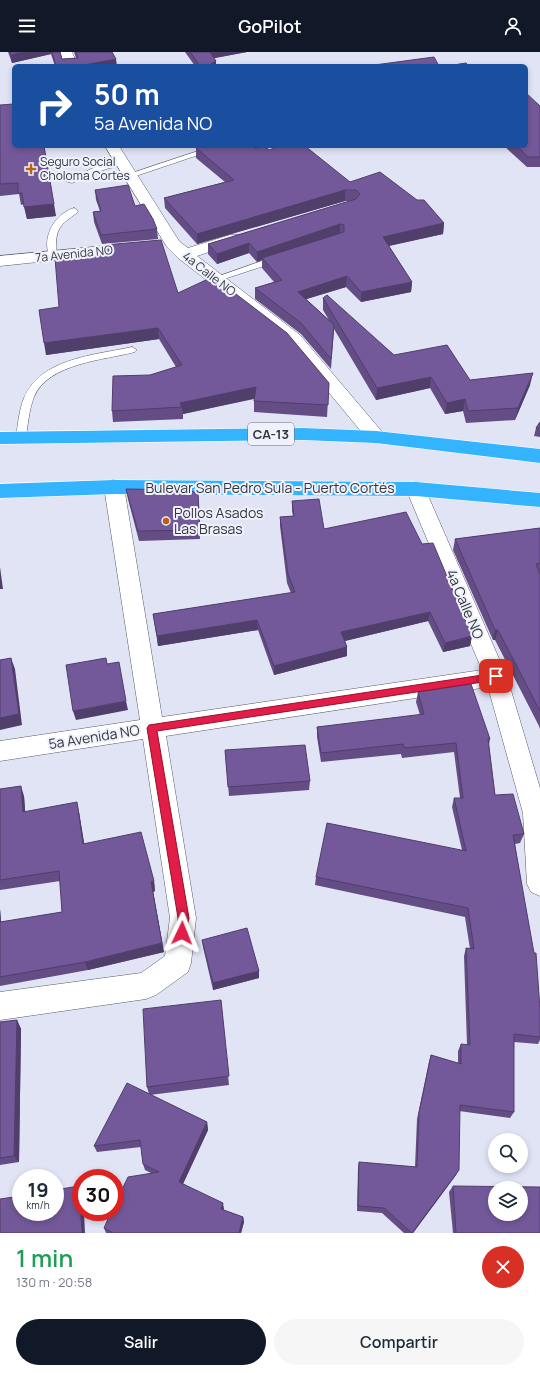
<!DOCTYPE html>
<html lang="es">
<head>
<meta charset="utf-8">
<style>
  :root { --surface:#fff; --page:#f6f6f7; --text:#1f2937; --muted:#747a83; --accent:#111827 }
  body { margin:0; font-family:Manrope,sans-serif; background:var(--page); color:var(--text); height:100vh; display:flex; flex-direction:column; font-size:15px; white-space:nowrap }
  * { box-sizing:border-box; margin:0 }
  p { font-size:13px; color:var(--muted) }
  .icon { flex:none; width:22px; height:22px; fill:none; stroke:currentColor; stroke-width:2; stroke-linecap:round; stroke-linejoin:round }
  .map { position:relative; height:1181px; overflow:hidden }
  .drawer { display:flex; flex-direction:column; background:var(--surface); flex:1 }
  .drawer>* { flex:none }
  .hud { position:absolute; left:12px; top:12px; width:516px; height:84px; border-radius:6px; box-shadow:0 2px 6px #0003; background:#1a4fa0; color:#fff; overflow:hidden }
  .controls { position:absolute; left:488px; top:1081px; display:grid; gap:8px }
  .controls a { display:grid; place-items:center; width:40px; height:40px; border-radius:50%; background:var(--surface); box-shadow:0 2px 6px #0003; font-size:20px }
  .speed { position:absolute; left:12px; top:1117px; display:flex; gap:8px; font-size:20px; font-weight:700; text-align:center }
  .speed>* { display:grid; place-content:center; width:52px; height:52px; border-radius:50%; background:var(--surface); box-shadow:0 2px 6px #0003; line-height:1 }
  .speed small { font-size:10px; font-weight:400 }
  .speed .limit { border:6px solid #d22; background:#fff; color:#111 }
  .pin { position:absolute; display:grid; place-items:center; width:34px; height:34px; color:#fff; margin:-17px; border-radius:8px; box-shadow:0 2px 6px #0006 }
  .me { position:absolute; width:44px; margin:-22px; rotate:2deg; stroke-linejoin:round; filter:drop-shadow(0 0 3px #0008) }
  .turn { display:flex; align-items:center; gap:14px; height:84px; padding:0 16px; font-size:18px }
  .turn .icon { width:52px; height:52px; stroke-width:2.5 }
  .turn b { display:block; font-size:28px; line-height:34px }
  .round { display:grid; place-items:center; flex:none; width:42px; height:42px; border-radius:21px; background:var(--page) }
  .overview { display:flex; align-items:center; justify-content:space-between; height:68px; padding:0 16px }
  h1 { font-size:24px; font-weight:600; line-height:30px; color:#1e9e55 }
  .action { display:flex; gap:8px; margin-top:auto; padding:8px 16px }
  .action a { flex:1; height:46px; border-radius:24px; background:var(--accent); color:#fff; font-size:16px; font-weight:600; line-height:46px; text-align:center }
  .action a+a { background:var(--page); color:var(--text) }
  header { display:flex; justify-content:space-between; align-items:center; height:52px; padding:0 16px; background:var(--accent); color:#fff; font-size:18px; font-weight:600 }
  .map>svg:first-child { display:block }
  .lines { fill:none; stroke-linecap:round; stroke-linejoin:round }
  .service-casing { stroke:#595c6b; stroke-width:1 }
  .minor-casing { stroke:#595c6b; stroke-width:1 }
  .trunk-casing { stroke:#fff; stroke-width:1 }
  .service { fill:#fff; fill-rule:evenodd }
  .minor { fill:#fff; fill-rule:evenodd }
  .trunk { fill:#34b3fe; fill-rule:evenodd }
  .wall { fill:#634d84 }
  .shaded-wall { fill:#503e6b }
  .building { fill:#735999; stroke:#503e6b; fill-rule:evenodd }
  .route { fill:#e11d48; stroke:#92132f }
  .poi-dot { fill:#bd5f12; stroke:#eff2fc; stroke-width:1.5 }
  .labels { text-anchor:middle; stroke-width:4; stroke-linejoin:round; paint-order:stroke }
  .far-poi-label { font-size:12px; fill:#34363c; stroke:#eff2fc; text-anchor:start }
  .far-street-label { font-size:12px; fill:#34363c; stroke:#eff2fc }
  .shield { fill:#eff2fc; stroke:#6c6e76; stroke-width:1 }
  .shield-label { font-size:13px; font-weight:bold; fill:#34363c }
  .street-label { font-size:14px; fill:#34363c; stroke:#eff2fc }
  .poi-label { font-size:14px; fill:#34363c; stroke:#eff2fc; text-anchor:start }
</style>
</head>
<body>
<header><svg class="icon" aria-label="menu" viewBox="0 0 24 24"><path d="M4 6h16M4 12h16M4 18h16"/></svg>GoPilot<svg class="icon" aria-label="person" viewBox="0 0 24 24"><circle cx="12" cy="8" r="4"/><path d="M4 21q1-7 8-7t8 7"/></svg></header>
<div class="map">
<svg width="540" height="1181" viewBox="0 0 540 1181">
  <rect width="100%" height="100%" fill="#e0e4f5"/>
  <g class="lines">
    <g class="service-casing">
      <g id="service">
        <path d="M213,94H225L133,125L126,123Z"/>
        <path d="M259,94H269L270,95L266,97Z"/>
        <path d="M123,108H126V112L106,117L72,131L65,129L100,113Z"/>
        <path d="M74,156L78,159L77,161C56,175 55,180 57,204L53,207L50,206C41,186 54,162 74,156Z"/>
        <path d="M276,204L279,205V209L218,229L215,230L211,227Z"/>
        <path d="M132,295L137,298L135,300C105,308 48,311 34,345C29,358 28,372 26,385L21,388L17,387L16,385C18,372 19,358 24,346C40,306 96,303 132,295Z"/>
      </g>
    </g>
    <g class="minor-casing">
      <g id="minor">
        <path d="M60,0H72L78,14H64Z"/>
        <path d="M105,94H119L179,189L188,196L230,183H242L244,186L242,189L197,204L300,283L383,381L385,385L383,389L376,391L369,389L288,291L178,206L167,195Z"/>
        <path d="M136,191L142,193L144,196L142,199L0,214V204Z"/>
        <path d="M114,428L121,430L124,435L162,665L482,618L406,437L409,432L416,430L423,432L507,625L540,736V844L531,840L527,832L523,761L488,635L166,684L196,866L191,911L188,920L156,943L146,947L0,968V940L141,921L165,904L170,866L143,687L0,709V689L140,668L104,435L107,430Z"/>
      </g>
    </g>
    <g class="trunk-casing">
      <g id="trunk">
        <path d="M303,376L376,379L540,397V411L376,391L303,388L0,392V380Z"/>
        <path d="M114,428L416,430L540,441V455L416,444L114,442L0,446V432Z"/>
      </g>
    </g>
    <use href="#service" class="service"/>
    <use href="#minor" class="minor"/>
    <use href="#trunk" class="trunk"/>
  </g>
  <g class="wall">
    <path d="M8,0H60L62,7L76,6L74,0H112L117,14H55L51,2L12,11Z"/>
    <path d="M185,0H247L214,6L216,14H195Z"/>
    <path d="M0,53L56,164L27,167L24,152L21,153L19,142L0,144Z"/>
    <path d="M540,54V115H527L504,94H526Z"/>
    <path d="M196,96L256,97L269,98L350,130L444,171L443,182L389,194L412,230L411,240L361,250L346,235L306,247L329,268L323,258V246L394,303L470,328L530,333L515,368L466,371L463,359L445,362L430,336L376,348L334,277L331,317L301,282L255,247V236L274,230L262,216V208L257,210L249,201L217,212L208,202V192L352,149H345L197,192L165,156L164,146L225,130L196,106Z"/>
    <path d="M95,138L135,154L157,177L158,187L102,192L94,170L93,160L100,159L96,148Z"/>
    <path d="M105,193L178,241L329,331L327,365L254,360V347L183,362V367L113,370L112,359L150,323L176,315L159,287L46,303L59,255L106,201Z"/>
    <path d="M540,370V385L534,384L536,376Z"/>
    <path d="M126,437L198,441L200,487L139,489L128,447Z"/>
    <path d="M292,449L324,477L422,492L472,584L470,594L443,600L428,569L345,589L347,595V604L274,623L258,578L158,594L153,562L291,541L287,531L280,474V465L293,464L292,459Z"/>
    <path d="M540,476V521H539L540,523V677L539,674L495,588H493L453,498L455,487Z"/>
    <path d="M418,640L490,687L489,693L495,743L524,782L520,791L515,792L540,957V988L538,992L514,990V1060L510,1066L459,1059L456,1123L413,1181H404L382,1161L357,1159L358,1115L359,1110L415,1115L417,1067L429,1010L431,1003L458,1011V999L461,992L467,993L464,904L466,896L470,897L465,865L315,833L316,825L462,798L452,755L454,746H460L454,700L402,706L401,702L321,710L317,685V675L420,663L416,650Z"/>
    <path d="M225,698L310,729L309,738L229,744Z"/>
    <path d="M0,737L24,744L25,760H79L84,792L154,829L155,839L153,840L164,900L88,918L0,934V857L1,870L62,860L60,829L0,838Z"/>
    <path d="M202,888L259,926L213,938L203,895Z"/>
    <path d="M221,948L229,1033L150,1043L207,1070L208,1078L183,1132L224,1157V1158L243,1165L244,1170L241,1181H106L104,1176L151,1121L145,1118L143,1112L141,1095L97,1100L94,1094L149,1042L147,1035Z"/>
    <path d="M17,968L21,977L19,1110L0,1113V970Z"/>
    <path d="M453,1134L540,1181H453L449,1140Z"/>
  </g>
  <g class="shaded-wall">
    <path d="M25,0H51V2L12,11L11,3Z"/>
    <path d="M210,0H247L210,7Z"/>
    <path d="M116,7L117,14H79Z"/>
    <path d="M216,9V14H208Z"/>
    <path d="M345,138V149L197,192V182Z"/>
    <path d="M54,152L56,164L27,167L24,155Z"/>
    <path d="M444,171L443,182L383,195V185Z"/>
    <path d="M340,172V183L262,206V208L257,210V200Z"/>
    <path d="M249,191V201L217,212V202Z"/>
    <path d="M347,224L346,235L297,250L298,240Z"/>
    <path d="M412,230L411,240L361,250V240Z"/>
    <path d="M158,276L159,287L46,303L44,291Z"/>
    <path d="M533,321L530,333L515,368L518,356Z"/>
    <path d="M431,325L430,336L376,348L377,336Z"/>
    <path d="M256,335V346L183,362L182,355L180,351Z"/>
    <path d="M465,347L463,359L445,362L447,351Z"/>
    <path d="M0,515L3,537H0Z"/>
    <path d="M430,560L428,569L340,590L341,580Z"/>
    <path d="M257,568L258,578L158,594L157,584Z"/>
    <path d="M495,578H498L495,588H493Z"/>
    <path d="M472,584L470,594L443,600L445,591Z"/>
    <path d="M347,595V604L274,623V614Z"/>
    <path d="M11,606L15,617L22,673L0,678V666Z"/>
    <path d="M126,649L128,658L76,668L73,659Z"/>
    <path d="M21,734L24,744L26,770L23,760Z"/>
    <path d="M77,750L79,760L86,802L83,792Z"/>
    <path d="M154,829L155,839L153,840L164,900L88,918L85,910L151,830Z"/>
    <path d="M0,857L2,880L0,875Z"/>
    <path d="M259,919V926L213,938V931Z"/>
    <path d="M17,968L21,977L19,1110L14,1104Z"/>
    <path d="M207,1070L208,1078L181,1136L179,1130Z"/>
    <path d="M459,1118L456,1123L413,1181H412Z"/>
    <path d="M79,1134L81,1137V1160H84L85,1181H82Z"/>
    <path d="M223,1151L224,1157L222,1163L221,1157Z"/>
    <path d="M243,1165L244,1170L241,1181H239Z"/>
  </g>
  <g class="building">
    <path d="M10,0H25L11,3Z"/>
    <path d="M52,0H60L62,7L78,6L76,0H112L116,7L79,14H56Z"/>
    <path d="M190,0H210L216,9L208,14H200Z"/>
    <path d="M434,5L439,14H367Z"/>
    <path d="M466,11L469,14H447Z"/>
    <path d="M526,41L540,54V105H528L517,94H526Z"/>
    <path d="M14,52V94H44L54,152L24,155L22,141H18V131L0,132V53Z"/>
    <path d="M202,94H253L256,97L263,94L269,98L280,94H305L350,130L380,120L417,148H424L444,171L383,185L412,230L361,240L347,224L298,240L334,273L331,307L301,271L255,236L282,228L262,206L344,180V173L340,172L257,200L249,191L217,202L208,192L356,147L360,142L356,138H345L197,182L164,146L234,128L196,96Z"/>
    <path d="M128,133L135,154L144,152L153,167L157,177L101,183L93,160L101,159L95,138Z"/>
    <path d="M161,188L178,241L208,227L230,244L236,242L287,281L329,331L328,353L254,349L256,335L180,351L182,355L112,359L113,324L150,323L182,313L158,276L44,291L39,258L59,255L55,206L108,201L105,193Z"/>
    <path d="M327,243L394,303L447,293L470,328L533,321L518,356L468,359L465,347L447,351L431,325L377,336L323,246Z"/>
    <path d="M540,370V376H536Z"/>
    <path d="M126,437L187,438L198,441L200,478L138,479Z"/>
    <path d="M319,447L324,477L406,460L422,492L433,491L472,584L445,591L430,560L341,580L347,595L274,614L257,568L157,584L153,562L295,540L288,522L280,465L294,464L292,449Z"/>
    <path d="M540,476V511L536,512L540,523V659L498,578H495L455,487Z"/>
    <path d="M11,606L19,662L0,666V608Z"/>
    <path d="M106,606L107,612L119,610L126,649L73,659L66,613Z"/>
    <path d="M471,632L490,687H488L495,743L513,742L524,782L513,783L534,901H536L540,957V985L514,982V1060L460,1053L459,1118L412,1181L384,1156L358,1154L359,1110L417,1115L419,1061L431,1003L461,1012V992L470,993L466,896L474,897L468,856L316,825L327,771L466,799L454,746H463L456,691L404,696L403,692L321,701L317,675L424,662L418,640Z"/>
    <path d="M305,693L310,729L228,735L225,698Z"/>
    <path d="M21,734L23,760L77,750L83,792L141,780L154,829L151,830L162,891L85,910L0,925V870L62,860L59,819L0,828V737Z"/>
    <path d="M247,876L259,919L213,931L202,888Z"/>
    <path d="M221,948L229,1024L147,1035L143,957Z"/>
    <path d="M17,968L14,1104L0,1106V970Z"/>
    <path d="M127,1031L207,1070L179,1130L223,1151L221,1157L243,1165L239,1181H113L104,1176L111,1160H115V1152L128,1125L159,1120L143,1112L140,1088L94,1094Z"/>
    <path d="M79,1134L82,1181H0V1147L21,1144V1160H55V1138Z"/>
    <path d="M453,1134L540,1135V1181H456ZM495,1136H521V1162H495Z"/>
  </g>
  <path class="route" d="M496,621L501,624L496,628L157,679L189,866L185,885L182,886L178,885L176,881L178,866L147,676L149,673Z"/>
  <g class="poi-dot">
    <path d="M29 111h4v4h4v4h-4v4h-4v-4h-4v-4h4z"/>
    <circle cx="166" cy="469" r="4"/>
  </g>
  <g class="labels">
    <g class="far-poi-label">
      <text x="40" y="114">Seguro Social<tspan x="40" dy="14">Choloma Cortes</tspan></text>
    </g>
    <g class="far-street-label">
      <text transform="translate(74 202) rotate(-6)" y="4">7a Avenida NO</text>
      <text transform="translate(209 222) rotate(38)" y="4">4a Calle NO</text>
    </g>
    <rect class="shield" x="248" y="371" width="46" height="22" rx="3"/>
    <g class="shield-label">
      <text x="271" y="387">CA-13</text>
    </g>
    <g class="street-label">
      <text x="270" y="441">Bulevar San Pedro Sula - Puerto Cortés</text>
      <text transform="translate(465 552) rotate(67)" y="5">4a Calle NO</text>
      <text transform="translate(94 685) rotate(-9)" y="5">5a Avenida NO</text>
    </g>
    <g class="poi-label">
      <text x="174" y="466">Pollos Asados<tspan x="174" dy="16">Las Brasas</tspan></text>
    </g>
  </g>
</svg>
<div class="controls">
<a><svg class="icon" aria-label="search" viewBox="0 0 24 24"><circle cx="10" cy="10" r="6"/><path d="M15 15l6 6"/></svg></a>
<a><svg class="icon" aria-label="layers" viewBox="0 0 24 24"><path d="M12 4l9 5-9 5-9-5zM3 14l9 5 9-5"/></svg></a>
</div>
<div class="speed"><div>19<small>km/h</small></div><div class="limit">30</div></div>
<div class="pin" style="left:496px;top:624px;background:#d93025"><svg class="icon" aria-label="arrive" viewBox="0 0 24 24"><path d="M6 21V4h12l-3 4 3 4H6"/></svg></div>
<svg class="me" style="left:182px;top:881px" viewBox="-20 -20 40 40"><path d="M0-17L14 15 0 8-14 15z" fill="#e11d48" stroke="#fff" stroke-width="4"/></svg>
<div class="hud">
<div class="turn"><svg class="icon" aria-label="right" viewBox="0 0 24 24"><path d="M7 20v-9h11M14 6l5 5-5 5"/></svg><div><b>50 m</b>5a Avenida NO</div></div>
</div>
</div>
<section class="drawer">
<div class="overview"><div><h1>1 min</h1><p>130 m · 20:58</p></div><a class="round" style="background:#d93025;color:#fff"><svg class="icon" aria-label="close" viewBox="0 0 24 24"><path d="M6 6l12 12M18 6L6 18"/></svg></a></div>
<div class="action"><a>Salir</a><a>Compartir</a></div>
</section>
</body>
</html>
